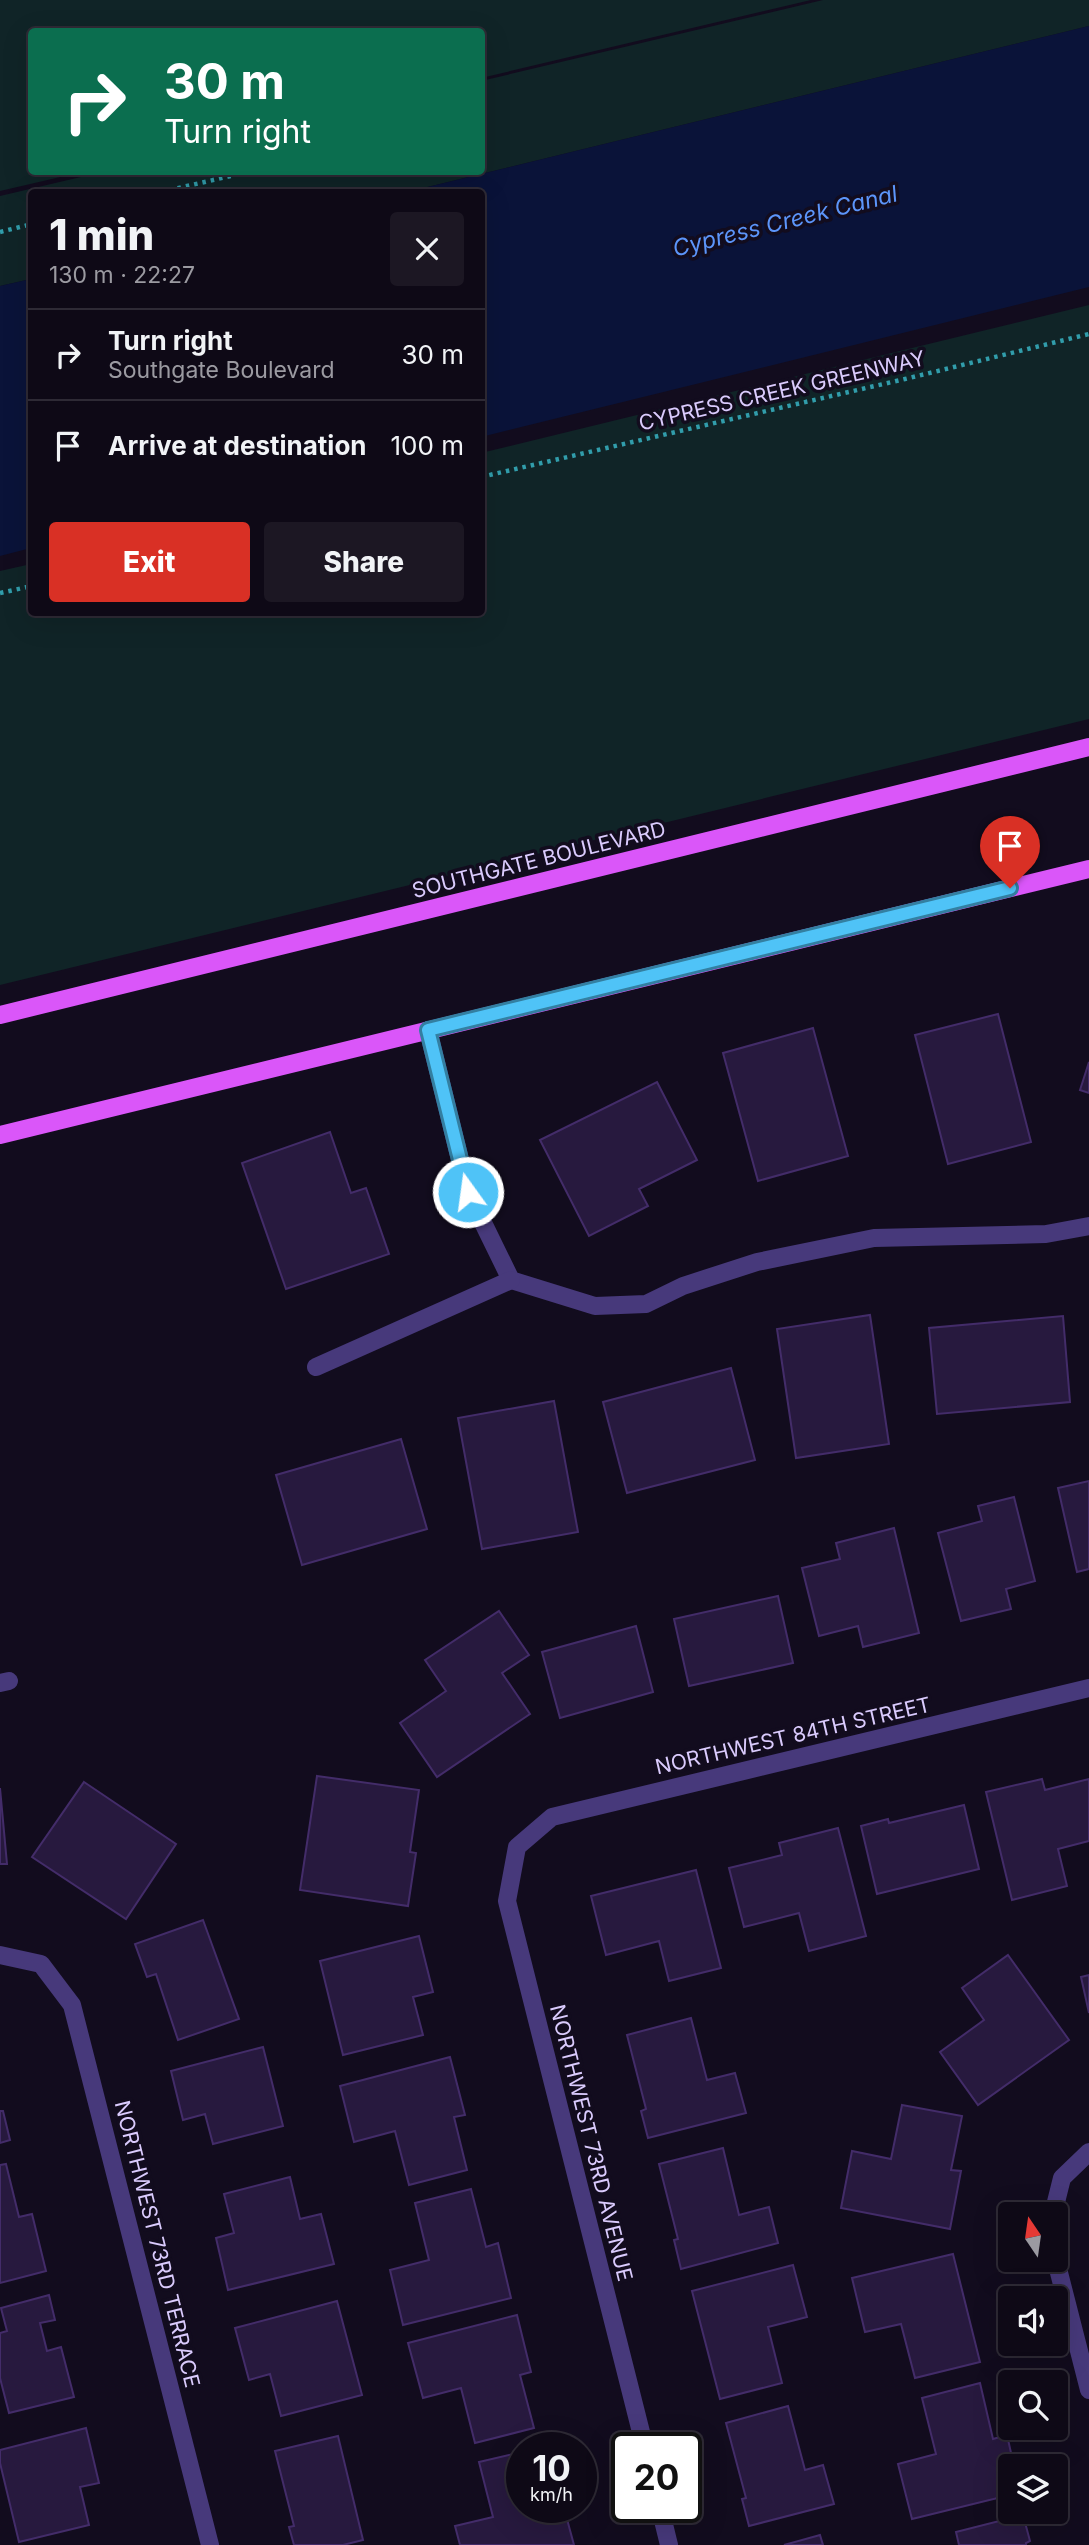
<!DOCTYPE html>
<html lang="en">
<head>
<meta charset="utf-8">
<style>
  :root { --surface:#0e0916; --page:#1c1723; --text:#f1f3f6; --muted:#9b9aa1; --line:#2e2a35; --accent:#d93025 }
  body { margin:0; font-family:Inter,sans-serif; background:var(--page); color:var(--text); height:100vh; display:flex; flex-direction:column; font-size:26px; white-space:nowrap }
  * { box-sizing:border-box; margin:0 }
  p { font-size:23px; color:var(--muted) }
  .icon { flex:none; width:38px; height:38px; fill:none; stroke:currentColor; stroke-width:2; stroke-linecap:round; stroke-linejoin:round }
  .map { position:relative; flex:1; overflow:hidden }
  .panel { position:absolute; left:28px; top:189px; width:457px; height:427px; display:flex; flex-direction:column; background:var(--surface); border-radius:7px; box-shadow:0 7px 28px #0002,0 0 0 2px var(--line) }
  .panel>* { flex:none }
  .guide { position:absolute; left:28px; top:28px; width:457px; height:147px; border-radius:7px; box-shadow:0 7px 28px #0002,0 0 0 2px var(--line); background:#0b6e4f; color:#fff; overflow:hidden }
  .needle { width:46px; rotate:347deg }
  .fabs { position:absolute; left:998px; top:2202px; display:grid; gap:14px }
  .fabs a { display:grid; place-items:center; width:70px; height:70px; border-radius:7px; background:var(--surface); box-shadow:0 7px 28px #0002,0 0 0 2px var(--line); font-size:35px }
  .speed { position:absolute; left:506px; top:2432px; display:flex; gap:14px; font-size:35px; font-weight:700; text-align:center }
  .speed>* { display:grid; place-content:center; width:91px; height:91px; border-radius:50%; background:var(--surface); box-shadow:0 7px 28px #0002,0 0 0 2px var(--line); line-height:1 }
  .speed small { font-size:18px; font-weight:400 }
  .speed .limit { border:4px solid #111; border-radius:10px; background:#fff; color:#111 }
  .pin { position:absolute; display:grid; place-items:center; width:60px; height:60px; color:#fff; margin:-72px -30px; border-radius:50% 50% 50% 0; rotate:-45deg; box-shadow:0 0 7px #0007 }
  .pin .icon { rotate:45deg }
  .me { position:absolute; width:77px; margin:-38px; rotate:346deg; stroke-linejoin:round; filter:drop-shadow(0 0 5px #0008) }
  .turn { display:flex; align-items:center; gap:24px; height:147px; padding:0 21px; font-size:32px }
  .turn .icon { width:91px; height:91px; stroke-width:2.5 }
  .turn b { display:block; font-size:49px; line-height:60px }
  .round { display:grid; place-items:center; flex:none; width:74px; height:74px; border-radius:7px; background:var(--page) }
  .headline { display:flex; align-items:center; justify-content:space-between; height:119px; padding:0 21px }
  h1 { font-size:42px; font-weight:800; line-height:52px }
  .button { display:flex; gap:14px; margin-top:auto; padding:14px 21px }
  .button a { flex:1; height:80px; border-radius:7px; background:var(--accent); color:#fff; font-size:28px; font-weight:800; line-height:80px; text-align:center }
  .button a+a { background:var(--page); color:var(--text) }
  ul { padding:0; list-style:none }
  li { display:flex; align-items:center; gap:21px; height:91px; padding:0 21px; border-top:2px solid var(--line) }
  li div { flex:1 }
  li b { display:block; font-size:26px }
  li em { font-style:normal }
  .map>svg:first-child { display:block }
  .green { fill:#102427 }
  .water { fill:#0a1339 }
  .building { fill:#27193e; stroke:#432c69; stroke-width:2 }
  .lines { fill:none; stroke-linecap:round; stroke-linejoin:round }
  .path { stroke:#319dab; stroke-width:4.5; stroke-dasharray:3.5 5; stroke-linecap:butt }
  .minor { stroke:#47397b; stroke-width:18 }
  .major { stroke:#da56f9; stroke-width:18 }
  .route-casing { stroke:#337fa1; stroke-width:18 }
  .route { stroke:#4fc3f7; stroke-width:12 }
  .labels { text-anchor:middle; stroke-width:7; stroke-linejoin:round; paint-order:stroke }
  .street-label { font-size:21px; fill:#dacbfd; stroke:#120c1e }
  .water-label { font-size:23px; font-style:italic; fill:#5c95fa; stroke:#120c1e }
</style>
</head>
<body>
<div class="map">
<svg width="1089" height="2545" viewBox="0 0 1089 2545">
  <rect width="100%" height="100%" fill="#120c1e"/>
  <g class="green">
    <path d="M0,0H811L481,78V32H32V172H82L0,191Z"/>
    <path d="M823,0H1089V26L407,192H32L31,279L0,286V196L102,172H481V81Z"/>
    <path d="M1089,305V719L0,985V571L31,564L32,612H481V453Z"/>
  </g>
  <g class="water">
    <path d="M1089,26V287L481,437V192H407Z"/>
    <path d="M31,279V548L0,556V286Z"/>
  </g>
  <g class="building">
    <path d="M998,1014L1031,1142L948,1164L915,1035Z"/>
    <path d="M813,1028L848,1156L758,1181L723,1053Z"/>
    <path d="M1089,1062V1093L1080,1090Z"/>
    <path d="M657,1082L697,1160L639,1189L648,1206L589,1236L540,1140Z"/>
    <path d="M330,1132L351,1193L366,1188L389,1254L286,1289L242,1163Z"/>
    <path d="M870,1315L889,1444L796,1458L777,1329Z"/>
    <path d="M1063,1316L1070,1402L937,1414L929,1328Z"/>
    <path d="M731,1368L755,1460L627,1493L603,1402Z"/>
    <path d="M554,1401L578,1532L482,1549L458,1418Z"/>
    <path d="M401,1439L427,1529L302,1565L276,1475Z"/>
    <path d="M1089,1481V1569L1077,1572L1058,1488Z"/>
    <path d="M1014,1497L1035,1581L1006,1589L1011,1609L961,1621L938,1533L982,1521L978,1506Z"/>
    <path d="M894,1528L919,1633L863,1647L858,1626L819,1636L802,1568L840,1559L836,1543Z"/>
    <path d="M778,1596L793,1663L689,1686L674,1619Z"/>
    <path d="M499,1611L529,1655L502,1673L530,1714L437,1777L400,1723L446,1691L425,1660Z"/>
    <path d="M636,1626L653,1692L560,1718L542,1652Z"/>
    <path d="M317,1776L419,1790L410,1852L416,1853L408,1906L300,1890Z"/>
    <path d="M1042,1779L1045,1790L1089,1779V1841L1058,1849L1067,1886L1012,1900L986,1792Z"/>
    <path d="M84,1782L176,1844L126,1919L32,1857Z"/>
    <path d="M0,1788L7,1864H0Z"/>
    <path d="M964,1805L979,1869L877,1894L861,1826L888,1819L889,1823Z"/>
    <path d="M838,1828L866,1936L809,1951L799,1913L744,1927L729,1868L782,1855L779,1843Z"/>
    <path d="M696,1870L721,1968L669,1981L659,1941L606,1955L591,1896Z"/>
    <path d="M203,1920L239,2019L178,2040L156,1974L147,1977L135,1944Z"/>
    <path d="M419,1936L433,1992L413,1997L423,2035L343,2055L320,1961Z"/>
    <path d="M1008,1955L1069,2040L978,2105L940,2052L984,2020L962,1988Z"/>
    <path d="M1089,1975V2013L1081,1977Z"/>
    <path d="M691,2018L707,2080L735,2073L746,2113L648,2138L641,2111L646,2109L627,2035Z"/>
    <path d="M263,2047L283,2126L213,2144L205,2114L183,2120L171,2071Z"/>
    <path d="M450,2057L465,2115L454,2117L467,2170L409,2185L395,2131L354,2142L340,2086Z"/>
    <path d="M902,2105L962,2116L951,2170L961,2171L950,2229L841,2208L852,2151L891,2159Z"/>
    <path d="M0,2111H3L10,2140L0,2143Z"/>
    <path d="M723,2148L739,2215L769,2207L778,2243L681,2269L674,2240L678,2239L659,2164Z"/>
    <path d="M6,2164L19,2217L32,2214L46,2271L0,2283V2165Z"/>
    <path d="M290,2177L300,2219L321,2214L334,2264L228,2290L216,2238L234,2233L224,2194Z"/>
    <path d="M471,2189L486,2247L498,2243L511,2298L403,2325L390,2270L429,2260L415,2203Z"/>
    <path d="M953,2254L980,2362L915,2378L901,2324L865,2332L852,2278Z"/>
    <path d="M793,2265L807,2317L768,2327L782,2383L720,2399L692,2291Z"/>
    <path d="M49,2295L55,2320L40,2323L47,2351L61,2347L74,2397L9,2413L0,2378V2333L7,2331L1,2308Z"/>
    <path d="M337,2301L362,2395L281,2416L270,2374L249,2380L235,2328Z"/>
    <path d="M517,2315L531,2372L520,2375L534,2428L475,2443L461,2388L423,2398L408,2343Z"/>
    <path d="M980,2383L993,2439L1007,2435L1014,2466H1010V2495L912,2519L898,2464L936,2454L922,2398Z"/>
    <path d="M788,2406L805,2470L823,2465L834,2504L749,2526L742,2499L746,2498L726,2423Z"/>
    <path d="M86,2428L99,2483L80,2487L89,2525L19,2542L0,2463V2450Z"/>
    <path d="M338,2436L363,2540L343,2545H294L289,2527L294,2526L275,2451Z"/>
    <path d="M522,2452V2508H564L574,2545H460L455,2526L493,2517L479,2462Z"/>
    <path d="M1023,2515L1030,2541L1026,2543V2545H959L956,2532Z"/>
    <path d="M820,2535L823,2545H784Z"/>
  </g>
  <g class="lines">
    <g class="path">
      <path d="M161,192L248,172"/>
      <path d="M0,232L32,224"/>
      <path d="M481,477L905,379L1089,334"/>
      <path d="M0,593L32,586"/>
    </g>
    <g class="minor">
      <path d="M428,1030L468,1192L511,1280L595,1306L646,1304L683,1286L757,1262L874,1238L1046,1234L1089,1226"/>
      <path d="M316,1367L511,1280"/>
      <path d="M0,1683L9,1681"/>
      <path d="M0,1955L41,1964L72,2005L210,2545"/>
      <path d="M1053,2214L1062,2178L1089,2152"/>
      <path d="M1055,2257L1089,2390"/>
      <path d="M645,2448L507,1901L517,1847L552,1817L1089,1688"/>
      <path d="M660,2508L669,2545"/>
    </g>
    <g class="major">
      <path d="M0,1015L1089,747"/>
      <path d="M0,1135L1089,869"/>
    </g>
  </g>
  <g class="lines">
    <g class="route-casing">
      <path id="route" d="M468,1192L428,1030L1010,888"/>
    </g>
    <use href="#route" class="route"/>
  </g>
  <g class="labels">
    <g class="street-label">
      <text transform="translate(782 391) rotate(-13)" y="7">CYPRESS CREEK GREENWAY</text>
      <text transform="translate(539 860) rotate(-14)" y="7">SOUTHGATE BOULEVARD</text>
      <text transform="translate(793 1736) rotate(-13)" y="7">NORTHWEST 84TH STREET</text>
      <text transform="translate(591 2143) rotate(76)" y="7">NORTHWEST 73RD AVENUE</text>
      <text transform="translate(157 2244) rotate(76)" y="7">NORTHWEST 73RD TERRACE</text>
    </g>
    <g class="water-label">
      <text transform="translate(785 221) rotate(-14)" y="8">Cypress Creek Canal</text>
    </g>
  </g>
</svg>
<div class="fabs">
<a><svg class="needle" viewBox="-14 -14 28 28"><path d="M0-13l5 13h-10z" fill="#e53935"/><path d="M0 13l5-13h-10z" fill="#9b9aa1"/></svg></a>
<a><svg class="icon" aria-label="sound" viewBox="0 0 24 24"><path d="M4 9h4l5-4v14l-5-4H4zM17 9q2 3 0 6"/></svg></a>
<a><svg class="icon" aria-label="search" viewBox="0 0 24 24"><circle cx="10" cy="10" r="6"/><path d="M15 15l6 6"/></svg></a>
<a><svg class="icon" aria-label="layers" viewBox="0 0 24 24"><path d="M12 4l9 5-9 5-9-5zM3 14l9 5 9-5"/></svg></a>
</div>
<div class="speed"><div>10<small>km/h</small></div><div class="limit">20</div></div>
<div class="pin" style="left:1010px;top:888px;background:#d93025"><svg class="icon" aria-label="arrive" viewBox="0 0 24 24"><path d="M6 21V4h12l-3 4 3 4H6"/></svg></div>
<svg class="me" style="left:468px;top:1192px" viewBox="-20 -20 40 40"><circle r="17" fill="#4fc3f7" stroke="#fff" stroke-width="3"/><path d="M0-11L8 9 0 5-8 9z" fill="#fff"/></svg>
<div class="guide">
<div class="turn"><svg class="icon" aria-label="right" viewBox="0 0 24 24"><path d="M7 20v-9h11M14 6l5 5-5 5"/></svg><div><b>30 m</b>Turn right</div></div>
</div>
<section class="panel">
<div class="headline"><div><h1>1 min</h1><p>130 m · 22:27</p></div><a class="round"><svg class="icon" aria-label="close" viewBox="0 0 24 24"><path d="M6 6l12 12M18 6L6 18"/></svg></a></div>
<ul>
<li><svg class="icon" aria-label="right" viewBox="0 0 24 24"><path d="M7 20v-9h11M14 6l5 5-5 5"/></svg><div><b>Turn right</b><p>Southgate Boulevard</p></div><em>30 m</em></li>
<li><svg class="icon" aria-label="arrive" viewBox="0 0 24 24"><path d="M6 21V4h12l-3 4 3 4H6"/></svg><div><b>Arrive at destination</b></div><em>100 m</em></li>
</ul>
<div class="button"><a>Exit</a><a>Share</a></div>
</section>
</div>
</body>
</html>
